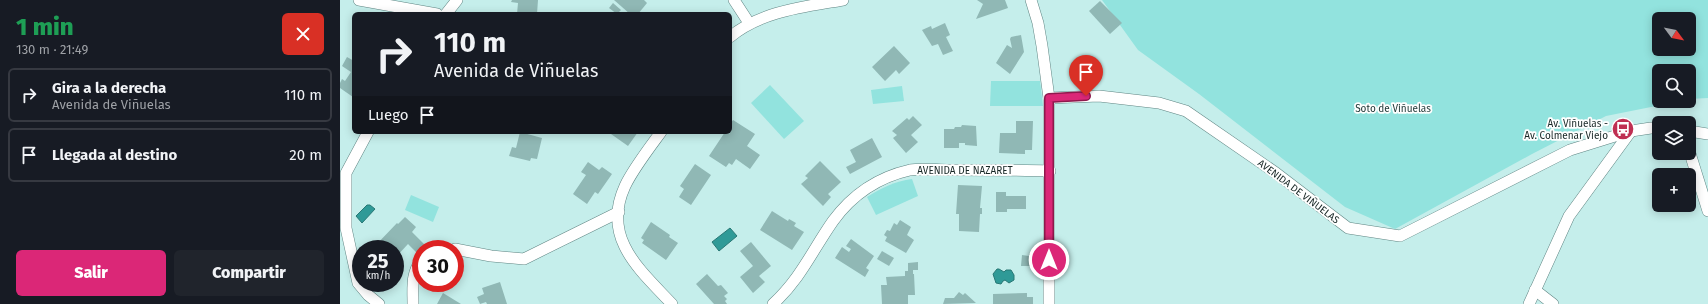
<!DOCTYPE html>
<html lang="es">
<head>
<meta charset="utf-8">
<style>
  :root { --surface:#171b24; --page:#20242c; --text:#f1f3f6; --muted:#9ea1a6; --line:#363941; --accent:#db2777 }
  body { margin:0; font-family:"Fira Sans",sans-serif; background:var(--page); color:var(--text); height:100vh; display:flex; flex-direction:column; font-size:15px; white-space:nowrap }
  * { box-sizing:border-box; margin:0 }
  p { font-size:13px; color:var(--muted) }
  .icon { flex:none; width:22px; height:22px; fill:none; stroke:currentColor; stroke-width:2; stroke-linecap:round; stroke-linejoin:round }
  .map { position:relative; flex:1; overflow:hidden }
  .side { display:flex; flex-direction:column; background:var(--surface); width:340px }
  .side>* { flex:none }
  .banner { position:absolute; left:12px; top:12px; width:380px; height:122px; border-radius:6px; box-shadow:0 2px 10px #0003; background:#171b24; color:var(--text); overflow:hidden }
  .needle { width:26px; rotate:122deg }
  .fabs { position:absolute; left:1312px; top:12px; display:grid; gap:8px }
  .fabs a { display:grid; place-items:center; width:44px; height:44px; border-radius:6px; background:var(--surface); box-shadow:0 2px 10px #0003; font-size:20px }
  .speed { position:absolute; left:12px; top:240px; display:flex; gap:8px; font-size:20px; font-weight:700; text-align:center }
  .speed>* { display:grid; place-content:center; width:52px; height:52px; border-radius:50%; background:var(--surface); box-shadow:0 2px 10px #0003; line-height:1 }
  .speed small { font-size:10px; font-weight:400 }
  .speed .limit { border:6px solid #d22; background:#fff; color:#111 }
  .pin { position:absolute; display:grid; place-items:center; width:34px; height:34px; color:#fff; margin:-41px -17px; border-radius:50% 50% 50% 0; rotate:-45deg; box-shadow:0 0 4px #0007 }
  .pin .icon { rotate:45deg }
  .me { position:absolute; width:44px; margin:-22px; rotate:0deg; stroke-linejoin:round; filter:drop-shadow(0 0 3px #0008) }
  .turn { display:flex; align-items:center; gap:14px; height:84px; padding:0 16px; font-size:18px }
  .turn .icon { width:52px; height:52px; stroke-width:2.5 }
  .turn b { display:block; font-size:28px; line-height:34px }
  .then { display:flex; align-items:center; height:38px; padding:0 16px; background:#0003; gap:8px; font-size:15px }
  .round { display:grid; place-items:center; flex:none; width:42px; height:42px; border-radius:6px; background:var(--page) }
  .head { display:flex; align-items:center; justify-content:space-between; height:68px; padding:0 16px }
  h1 { font-size:24px; font-weight:800; line-height:30px; color:#1e9e55 }
  .primary-button { display:flex; gap:8px; margin-top:auto; padding:8px 16px }
  .primary-button a { flex:1; height:46px; border-radius:6px; background:var(--accent); color:#fff; font-size:16px; font-weight:800; line-height:46px; text-align:center }
  .primary-button a+a { background:var(--page); color:var(--text) }
  ul { padding:0; list-style:none }
  li { display:flex; align-items:center; gap:12px; height:54px; margin:0 8px 6px; padding:0 8px; border:2px solid var(--line); border-radius:6px }
  li div { flex:1 }
  li b { display:block; font-size:15px }
  li em { font-style:normal }
  main { display:flex; flex:1; min-height:0 }
  .map>svg:first-child { display:block }
  .green { fill:#92e3de; fill-rule:evenodd }
  .water { fill:#2f9a97; stroke:#287875 }
  .building { fill:#90b8b5 }
  .lines { fill:none; stroke-linecap:round; stroke-linejoin:round }
  .minor-casing { stroke:#5f8583; stroke-width:12 }
  .minor { stroke:#fff; stroke-width:11 }
  .route-casing { stroke:#8e194d; stroke-width:10 }
  .route { stroke:#db2777; stroke-width:7 }
  .labels { text-anchor:middle; stroke-width:3.5; stroke-linejoin:round; paint-order:stroke }
  .park-label { font-size:10px; fill:#213938; stroke:#fff }
  .poi-label { font-size:10px; fill:#182726; stroke:#fff; text-anchor:end }
  .street-label { font-size:10px; fill:#182726; stroke:#fff }
</style>
</head>
<body>
<main>
<section class="side">
<div class="head"><div><h1>1 min</h1><p>130 m · 21:49</p></div><a class="round" style="background:#d93025;color:#fff"><svg class="icon" aria-label="close" viewBox="0 0 24 24"><path d="M6 6l12 12M18 6L6 18"/></svg></a></div>
<ul>
<li><svg class="icon" aria-label="right" viewBox="0 0 24 24"><path d="M7 20v-9h11M14 6l5 5-5 5"/></svg><div><b>Gira a la derecha</b><p>Avenida de Viñuelas</p></div><em>110 m</em></li>
<li><svg class="icon" aria-label="arrive" viewBox="0 0 24 24"><path d="M6 21V4h12l-3 4 3 4H6"/></svg><div><b>Llegada al destino</b></div><em>20 m</em></li>
</ul>
<div class="primary-button"><a>Salir</a><a>Compartir</a></div>
</section>
<div class="map">
<svg width="1368" height="304" viewBox="0 0 1368 304">
  <rect width="100%" height="100%" fill="#c5eeeb"/>
  <g class="green">
    <path d="M762,0H1368V98L1349,99V71H1319V101H1341L1266,116L1192,154L1055,229L1005,207L859,94L798,50ZM1319,19H1349V49H1319Z"/>
    <path d="M651,81H700L703,106H650Z"/>
    <path d="M430,85L464,121L444,139L411,103Z"/>
    <path d="M562,86L564,101L533,104L531,90Z"/>
    <path d="M572,179L578,196L536,215L527,197C541,188 555,181 572,179Z"/>
    <path d="M71,195L99,207L93,222L65,210Z"/>
  </g>
  <g class="water">
    <path d="M27,205H30L35,209L22,223L16,216Z"/>
    <path d="M390,228L397,236L379,251L372,242Z"/>
    <path d="M657,269H659L664,272L666,270H671L674,275V280L669,283L665,280L663,281L661,284L656,283L653,274Z"/>
  </g>
  <g class="building">
    <path d="M172,0H198L197,14H177L178,3L171,2Z"/>
    <path d="M274,0H304L307,3L298,14H290Z"/>
    <path d="M637,0H665L668,8L636,19L643,4Z"/>
    <path d="M760,1L782,23L770,34L749,11Z"/>
    <path d="M273,3L281,10L277,14L269,8Z"/>
    <path d="M605,23L610,35L606,37L613,51L603,55L598,44L592,46L582,30L591,26L592,29Z"/>
    <path d="M681,35L684,52L670,74L656,63L667,45L672,48L670,39L671,37Z"/>
    <path d="M554,46L570,63L559,74L556,70L545,81L532,67Z"/>
    <path d="M7,57L14,61L13,97L0,88V83L2,79L5,81L11,72L2,66Z"/>
    <path d="M573,116L582,125L571,135L578,142L566,153L553,138L557,135L552,131L567,118L569,120Z"/>
    <path d="M393,120L415,134L407,146L420,155L410,169L396,159L392,165L389,163L386,167L369,156L385,132H390V124Z"/>
    <path d="M676,121H693L692,150H685V154L659,153L660,133H676Z"/>
    <path d="M622,125L636,126L637,146L625,145V143H619V148H604V129H614L615,127H621Z"/>
    <path d="M180,132L202,138L197,159L191,158L190,161L169,156L172,147L176,148Z"/>
    <path d="M273,132H298L288,146L271,134Z"/>
    <path d="M532,138L542,157L510,174L506,167L516,162L510,150Z"/>
    <path d="M480,161L501,182L488,194L491,197L483,206L461,184L468,178L465,176Z"/>
    <path d="M248,162L259,170L262,167L272,174L258,194L255,192L247,204L233,194L246,175L241,172Z"/>
    <path d="M355,164L371,175L351,205L339,197L344,189L340,186Z"/>
    <path d="M618,185L642,186L640,208H642V214H640L639,232L619,231V214H616Z"/>
    <path d="M656,192H666V196H686V209H667V212H656Z"/>
    <path d="M432,211L448,221L449,219L456,223L454,226L464,232L452,250L420,230Z"/>
    <path d="M65,217L76,227L72,232L86,246L81,249L78,254L68,244L55,258V249H41L36,245L57,223L58,224Z"/>
    <path d="M560,220L571,227L567,235L574,240L566,253L545,241L547,237L544,235L547,230L550,231L554,223L557,225Z"/>
    <path d="M311,222L330,235L329,237L338,243L326,260L302,243L304,240L301,238Z"/>
    <path d="M511,239L534,256L526,268L529,270L525,277L495,258L502,247L509,252L511,249L506,246Z"/>
    <path d="M411,242L431,266L419,276L425,282L413,293L400,277L413,266L400,251Z"/>
    <path d="M542,251L554,258L549,266L537,259Z"/>
    <path d="M689,254L703,255V266H681L682,255L689,256Z"/>
    <path d="M578,262V270H573V274H574L575,295H568V304H542L541,285H547L546,277L565,276V271H568V263Z"/>
    <path d="M367,274L378,286L381,285L388,293L384,296L387,299L385,301L387,304H374L356,284Z"/>
    <path d="M160,282L167,304H147L146,302L140,304L137,297L144,294L142,288Z"/>
    <path d="M619,292L623,295L625,293L636,303L603,304L605,298H614Z"/>
    <path d="M103,293L121,304H97Z"/>
    <path d="M687,293V297H693V304H653V294Z"/>
  </g>
  <g class="lines">
    <g class="minor-casing">
      <g id="minor">
        <path d="M19,0L97,14"/>
        <path d="M394,0L409,23"/>
        <path d="M691,0L698,23L702,46L709,98V304"/>
        <path d="M106,14L117,0"/>
        <path d="M390,37C421,11 464,7 503,0"/>
        <path d="M709,98L759,96L819,103L846,111L936,173L1008,228L1060,236L1230,150L1291,131L1311,128H1319"/>
        <path d="M1349,131L1368,134"/>
        <path d="M28,132L6,173V228L18,283L28,295L39,304"/>
        <path d="M321,132C310,147 293,169 285,186C261,238 300,270 332,304"/>
        <path d="M1349,150L1368,211"/>
        <path d="M115,249L151,256L184,259L279,212"/>
        <path d="M1195,290L1213,304"/>
        <path d="M73,304C73,288 71,273 81,261"/>
        <path d="M433,304C461,278 472,251 493,221C512,195 539,177 570,170C582,168 597,170 609,170C643,170 676,170 710,171"/>
        <path d="M1189,304L1229,216L1291,131"/>
      </g>
    </g>
    <use href="#minor" class="minor"/>
  </g>
  <g class="lines">
    <g class="route-casing">
      <path id="route" d="M709,260V98L746,96"/>
    </g>
    <use href="#route" class="route"/>
  </g>
  <defs>
    <g id="bus-disc" transform="scale(1.15)"><circle r="9.5" fill="#bf2f52" stroke="#fff"/><path d="M-5-6H5V4H4V6H2V4H-2V6H-4V4H-5ZM-3.5-4V0h7V-4ZM-3.5 1.2v1.5H-2V1.2ZM2 1.2v1.5H3.5V1.2Z" fill="#fff"/></g>
  </defs>
  <g fill-rule="evenodd">
    <use href="#bus-disc" x="1283" y="129"/>
  </g>
  <g class="labels">
    <g class="park-label">
      <text x="1053" y="112">Soto de Viñuelas</text>
    </g>
    <g class="poi-label">
      <text x="1268" y="127">Av. Viñuelas -<tspan x="1268" dy="12">Av. Colmenar Viejo</tspan></text>
    </g>
    <g class="street-label">
      <text x="625" y="174">AVENIDA DE NAZARET</text>
      <text transform="translate(959 191) rotate(37)" y="4">AVENIDA DE VIÑUELAS</text>
    </g>
  </g>
</svg>
<div class="fabs">
<a><svg class="needle" viewBox="-14 -14 28 28"><path d="M0-13l5 13h-10z" fill="#e53935"/><path d="M0 13l5-13h-10z" fill="#9ea1a6"/></svg></a>
<a><svg class="icon" aria-label="search" viewBox="0 0 24 24"><circle cx="10" cy="10" r="6"/><path d="M15 15l6 6"/></svg></a>
<a><svg class="icon" aria-label="layers" viewBox="0 0 24 24"><path d="M12 4l9 5-9 5-9-5zM3 14l9 5 9-5"/></svg></a>
<a>+</a>
</div>
<div class="speed"><div>25<small>km/h</small></div><div class="limit">30</div></div>
<div class="pin" style="left:746px;top:96px;background:#d93025"><svg class="icon" aria-label="arrive" viewBox="0 0 24 24"><path d="M6 21V4h12l-3 4 3 4H6"/></svg></div>
<svg class="me" style="left:709px;top:260px" viewBox="-20 -20 40 40"><circle r="17" fill="#db2777" stroke="#fff" stroke-width="3"/><path d="M0-11L8 9 0 5-8 9z" fill="#fff"/></svg>
<div class="banner">
<div class="turn"><svg class="icon" aria-label="right" viewBox="0 0 24 24"><path d="M7 20v-9h11M14 6l5 5-5 5"/></svg><div><b>110 m</b>Avenida de Viñuelas</div></div>
<div class="then">Luego<svg class="icon" aria-label="arrive" viewBox="0 0 24 24"><path d="M6 21V4h12l-3 4 3 4H6"/></svg></div>
</div>
</div>
</main>
</body>
</html>
